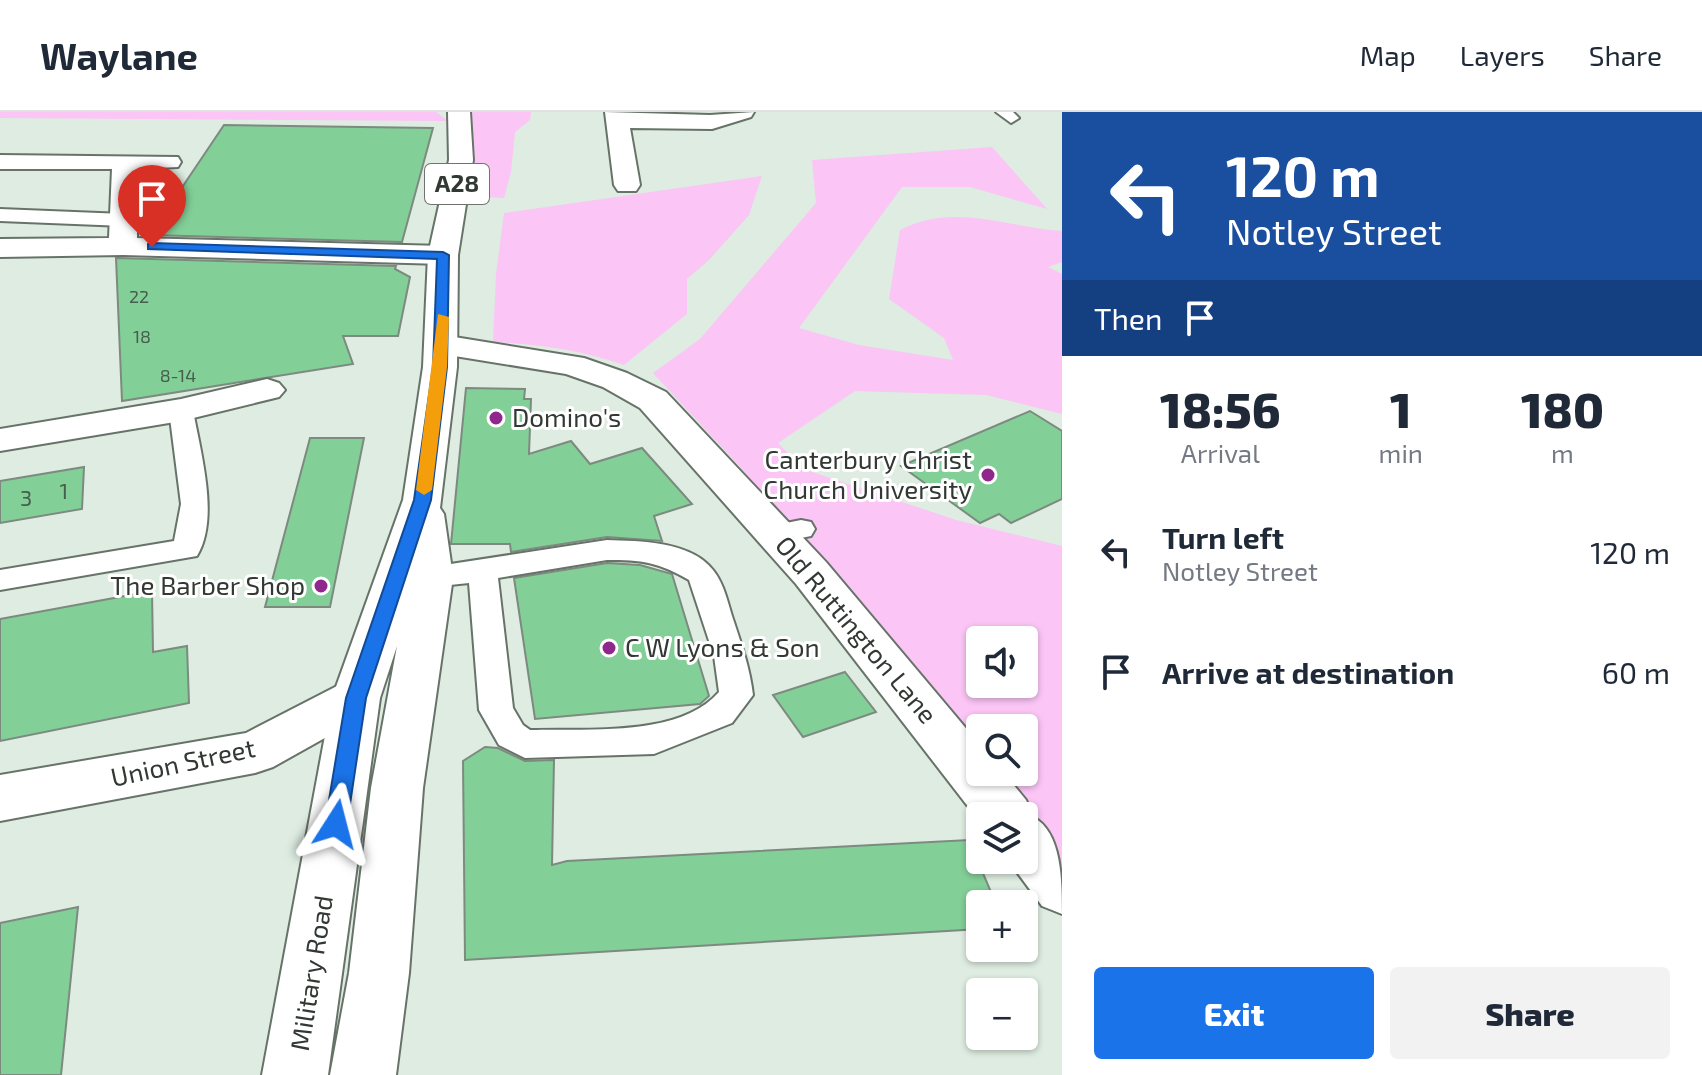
<!DOCTYPE html>
<html lang="en">
<head>
<meta charset="utf-8">
<style>
  :root { --surface:#fff; --page:#f2f2f3; --text:#1f2937; --muted:#747a83; --line:#e0e1e3; --accent:#1a73e8 }
  body { margin:0; font-family:"Exo 2",sans-serif; background:var(--page); color:var(--text); height:100vh; display:flex; flex-direction:column; font-size:30px; white-space:nowrap }
  * { box-sizing:border-box; margin:0 }
  p { font-size:26px; color:var(--muted) }
  .icon { flex:none; width:44px; height:44px; fill:none; stroke:currentColor; stroke-width:2; stroke-linecap:round; stroke-linejoin:round }
  .map { position:relative; flex:1; overflow:hidden }
  .side { display:flex; flex-direction:column; background:var(--surface); width:640px }
  .side>* { flex:none }
  .hud { background:#1a4fa0; color:#fff; overflow:hidden }
  .controls { position:absolute; left:966px; top:514px; display:grid; gap:16px }
  .controls a { display:grid; place-items:center; width:72px; height:72px; border-radius:8px; background:var(--surface); box-shadow:0 2px 6px #0004; font-size:40px }
  .pin { position:absolute; display:grid; place-items:center; width:68px; height:68px; color:#fff; margin:-82px -34px; border-radius:50% 50% 50% 0; rotate:-45deg; box-shadow:0 0 8px #0007 }
  .pin .icon { rotate:45deg }
  .me { position:absolute; width:88px; margin:-44px; rotate:9deg; stroke-linejoin:round; filter:drop-shadow(0 0 6px #0008) }
  .turn { display:flex; align-items:center; gap:28px; height:168px; padding:0 32px; font-size:36px }
  .turn .icon { width:104px; height:104px; stroke-width:2.5 }
  .turn b { display:block; font-size:56px; line-height:68px }
  .then { display:flex; align-items:center; height:76px; padding:0 32px; background:#0003; gap:16px; font-size:30px }
  .eta { display:flex; justify-content:space-evenly; align-items:center; height:136px; text-align:center }
  .eta b { font-size:48px; font-weight:800; line-height:56px }
  .cta { display:flex; gap:16px; margin-top:auto; padding:16px 32px }
  .cta a { flex:1; height:92px; border-radius:8px; background:var(--accent); color:#fff; font-size:32px; font-weight:800; line-height:92px; text-align:center }
  .cta a+a { background:var(--page); color:var(--text) }
  ul { padding:0; list-style:none }
  li { display:flex; align-items:center; gap:24px; height:120px; padding:0 32px }
  li div { flex:1 }
  li b { display:block; font-size:30px }
  li em { font-style:normal }
  header { display:flex; align-items:center; gap:48px; box-sizing:border-box; height:112px; padding:0 40px; background:var(--surface); border-bottom:2px solid var(--line) }
  header strong { font-size:38px }
  nav { display:flex; gap:44px; margin-inline-start:auto; font-size:28px }
  main { display:flex; flex:1; min-height:0 }
  .map>svg:first-child { display:block }
  .green { fill:#fbc5f6; fill-rule:evenodd }
  .building { fill:#83cf98; stroke:#7d8a80; stroke-width:2 }
  .lines { fill:none; stroke-linecap:round; stroke-linejoin:round }
  .service-casing { stroke:#677369; stroke-width:4 }
  .minor-casing { stroke:#677369; stroke-width:4 }
  .trunk-casing { stroke:#677369; stroke-width:4 }
  .service { fill:#fff; fill-rule:evenodd }
  .minor { fill:#fff; fill-rule:evenodd }
  .trunk { fill:#fff; fill-rule:evenodd }
  .route { fill:#1a73e8; stroke:#114b97; stroke-width:2 }
  .slow { fill:#f59e0b }
  .poi-dot { fill:#8f278c; stroke:#fff; stroke-width:3 }
  .labels { text-anchor:middle; stroke-width:6; stroke-linejoin:round; paint-order:stroke }
  .far-number-label { font-size:18px; fill:#465e4c }
  .number-label { font-size:22px; fill:#465e4c }
  .shield { fill:#fff; stroke:#707470; stroke-width:2 }
  .shield-label { font-size:24px; font-weight:bold; fill:#323833 }
  .poi-label { font-size:26px; fill:#323833; stroke:#fff; text-anchor:start }
  .street-label { font-size:26px; fill:#323833; stroke:#fff }
</style>
</head>
<body>
<header>
<strong>Waylane</strong>
<nav><a>Map</a><a>Layers</a><a>Share</a></nav>
</header>
<main>
<div class="map">
<svg width="1062" height="963" viewBox="0 0 1062 963">
  <rect width="100%" height="100%" fill="#deece1"/>
  <g class="green">
    <path d="M0,0H436L448,9L0,6Z"/>
    <path d="M459,0H531L530,8L515,20L511,60L504,86L455,83Z"/>
    <path d="M992,35L1047,97L970,75H902L799,216L859,233L953,248L944,226L889,187L900,118C953,90 1006,115 1062,119V150L1048,155L1062,162V302L986,283L855,279L778,331L803,357L956,408L1062,434V761L1024,712V704L983,660H1024V616H980V656L742,357L653,261L700,227L816,91L812,48ZM980,528H1024V572H980Z"/>
    <path d="M762,64L749,103L709,148L687,167V202L624,253C580,238 539,232 493,230L496,162L504,101Z"/>
  </g>
  <g class="building">
    <path d="M224,13L433,16L402,130L150,123Z"/>
    <path d="M116,146L396,154L395,157L410,165L398,224H343L353,252L122,289Z"/>
    <path d="M466,276L525,277L524,287H531L529,342L571,329L590,352L642,336L692,392L654,404L662,429L607,425L511,440L510,432H451Z"/>
    <path d="M1030,299L1062,319V387L1011,411L999,402L980,411L901,354Z"/>
    <path d="M310,326H364L330,495H265Z"/>
    <path d="M84,355L82,397L0,411V369Z"/>
    <path d="M607,451L640,453L672,462L709,584L700,592L535,607L514,466Z"/>
    <path d="M152,479L153,540L187,534L189,591L0,629V507Z"/>
    <path d="M845,560L876,600L803,625L773,583Z"/>
    <path d="M485,635L498,636L525,649L554,648L552,753L567,749L969,728L996,792H980V817L465,848L463,649Z"/>
    <path d="M78,795L61,963H0V811Z"/>
  </g>
  <g class="lines">
    <g class="service-casing">
      <g id="service">
        <path d="M996,0H1013L1019,6L1011,11Z"/>
        <path d="M0,97L124,102L133,108L124,114L0,109Z"/>
        <path d="M181,291L190,293L193,298C200,339 220,406 197,444L0,478V458L174,429L181,392L169,298L172,293Z"/>
        <path d="M801,408L811,410L815,417L811,424L776,431L766,429L762,422L766,415Z"/>
        <path d="M607,428C639,429 691,429 713,458C725,473 728,493 734,510C742,534 750,557 753,583L732,611L654,642L525,646L499,633L479,598L469,471L431,475L421,472L416,465L421,458L431,455ZM607,448C642,448 658,450 689,468L714,544L719,580C679,626 587,616 530,618L523,613L513,596L498,466Z"/>
      </g>
    </g>
    <g class="minor-casing">
      <g id="minor">
        <path d="M605,0L710,3L754,0L751,5L712,17L630,16L640,73L636,79H618L614,73Z"/>
        <path d="M0,43L178,45L181,50L178,55L137,57V126L443,134L453,137L458,143L453,149L443,152L123,143L0,145V127L109,126L112,57H0Z"/>
        <path d="M442,223L584,246L627,261L666,280L826,450L980,633V660H1003L1026,688L1033,705C1062,720 1062,769 1062,802L1042,794L1008,748H1024V704H980V710L796,472L640,296L603,275L566,262L430,240L425,233L430,226Z"/>
        <path d="M267,267L279,271L285,278L279,285L181,309L0,339V317L181,287Z"/>
        <path d="M356,567L373,573L380,586L373,599L273,655L255,661L0,709V663L246,621L339,573Z"/>
      </g>
    </g>
    <g class="trunk-casing">
      <path id="trunk" d="M448,0H470L473,48L458,143L457,255L440,396L444,402L453,465L423,676L409,861L396,963H330L349,861L371,676L397,534L380,586L328,963H262L332,586L403,388L423,255L428,143L449,48Z"/>
    </g>
    <use href="#service" class="service"/>
    <use href="#minor" class="minor"/>
    <use href="#trunk" class="trunk"/>
  </g>
  <path class="route" d="M152,131L443,140L449,143L447,255L431,388L366,586L347,712L344,718L336,721L328,718L325,712L346,586L414,388L433,255L437,147L148,137V132Z"/>
  <path class="slow" d="M438,202L449,205L447,255L432,378L424,383L416,378Z"/>
  <g class="poi-dot">
    <circle cx="496" cy="306" r="8"/>
    <circle cx="988" cy="363" r="8"/>
    <circle cx="321" cy="474" r="8"/>
    <circle cx="609" cy="536" r="8"/>
  </g>
  <g class="labels">
    <g class="far-number-label">
      <text x="139" y="191">22</text>
      <text x="142" y="231">18</text>
      <text x="178" y="270">8-14</text>
    </g>
    <g class="number-label">
      <text x="64" y="387">1</text>
      <text x="26" y="394">3</text>
    </g>
    <rect class="shield" x="425" y="52" width="64" height="40" rx="6"/>
    <g class="shield-label">
      <text x="457" y="80">A28</text>
    </g>
    <g class="poi-label">
      <text x="512" y="315">Domino's</text>
      <text x="972" y="357" text-anchor="end">Canterbury Christ<tspan x="972" dy="30">Church University</tspan></text>
      <text x="305" y="483" text-anchor="end">The Barber Shop</text>
      <text x="625" y="545">C W Lyons &amp; Son</text>
    </g>
    <g class="street-label">
      <text transform="translate(856 518) rotate(50)" y="9">Old Ruttington Lane</text>
      <text transform="translate(183 651) rotate(-12)" y="9">Union Street</text>
      <text transform="translate(312 861) rotate(-81)" y="9">Military Road</text>
    </g>
  </g>
</svg>
<div class="controls">
<a><svg class="icon" aria-label="sound" viewBox="0 0 24 24"><path d="M4 9h4l5-4v14l-5-4H4zM17 9q2 3 0 6"/></svg></a>
<a><svg class="icon" aria-label="search" viewBox="0 0 24 24"><circle cx="10" cy="10" r="6"/><path d="M15 15l6 6"/></svg></a>
<a><svg class="icon" aria-label="layers" viewBox="0 0 24 24"><path d="M12 4l9 5-9 5-9-5zM3 14l9 5 9-5"/></svg></a>
<a>+</a>
<a>−</a>
</div>
<div class="pin" style="left:152px;top:135px;background:#d93025"><svg class="icon" aria-label="arrive" viewBox="0 0 24 24"><path d="M6 21V4h12l-3 4 3 4H6"/></svg></div>
<svg class="me" style="left:336px;top:712px" viewBox="-20 -20 40 40"><path d="M0-17L14 15 0 8-14 15z" fill="#1a73e8" stroke="#fff" stroke-width="4"/></svg>
</div>
<section class="side">
<div class="hud">
<div class="turn"><svg class="icon" aria-label="left" viewBox="0 0 24 24"><path d="M17 20v-9H6M10 6l-5 5 5 5"/></svg><div><b>120 m</b>Notley Street</div></div>
<div class="then">Then<svg class="icon" aria-label="arrive" viewBox="0 0 24 24"><path d="M6 21V4h12l-3 4 3 4H6"/></svg></div>
</div>
<div class="eta">
<div><b>18:56</b><p>Arrival</p></div>
<div><b>1</b><p>min</p></div>
<div><b>180</b><p>m</p></div>
</div>
<ul>
<li><svg class="icon" aria-label="left" viewBox="0 0 24 24"><path d="M17 20v-9H6M10 6l-5 5 5 5"/></svg><div><b>Turn left</b><p>Notley Street</p></div><em>120 m</em></li>
<li><svg class="icon" aria-label="arrive" viewBox="0 0 24 24"><path d="M6 21V4h12l-3 4 3 4H6"/></svg><div><b>Arrive at destination</b></div><em>60 m</em></li>
</ul>
<div class="cta"><a>Exit</a><a>Share</a></div>
</section>
</main>
</body>
</html>
